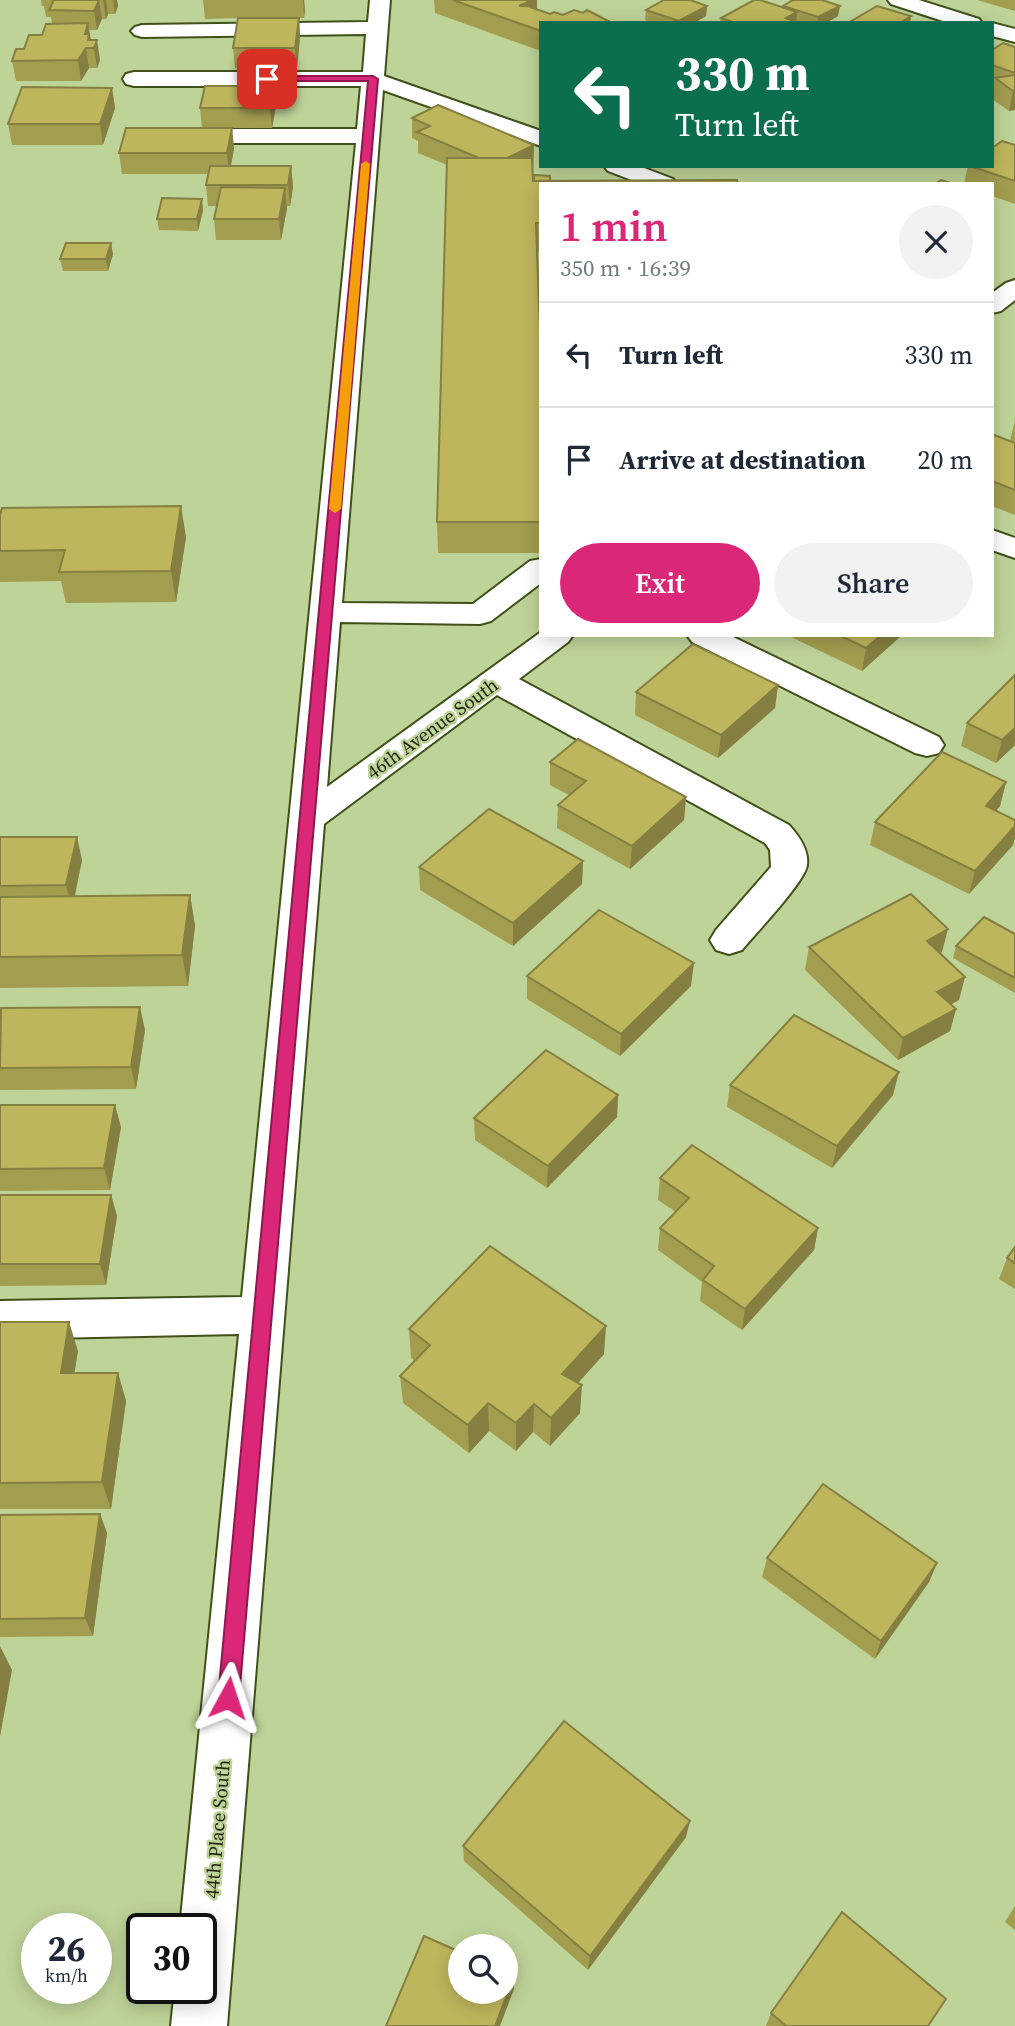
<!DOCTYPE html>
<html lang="en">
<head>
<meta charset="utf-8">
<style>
  :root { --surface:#fff; --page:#f2f2f3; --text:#1f2937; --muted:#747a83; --line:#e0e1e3; --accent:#db2777 }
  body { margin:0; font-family:"Source Serif 4",serif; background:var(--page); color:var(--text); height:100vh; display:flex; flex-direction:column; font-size:26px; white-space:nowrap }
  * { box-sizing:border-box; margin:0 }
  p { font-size:23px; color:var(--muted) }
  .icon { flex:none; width:38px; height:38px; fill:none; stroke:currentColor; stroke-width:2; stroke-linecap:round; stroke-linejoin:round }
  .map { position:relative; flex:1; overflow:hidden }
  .side { position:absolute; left:539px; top:182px; width:455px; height:455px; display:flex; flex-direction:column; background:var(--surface); border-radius:0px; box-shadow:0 4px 18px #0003 }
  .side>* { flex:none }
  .guide { position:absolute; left:539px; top:21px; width:455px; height:147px; border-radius:0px; box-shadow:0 4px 18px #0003; background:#0b6e4f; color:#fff; overflow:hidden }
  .tools { position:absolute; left:448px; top:1934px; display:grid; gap:14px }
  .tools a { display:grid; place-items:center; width:70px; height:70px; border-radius:50%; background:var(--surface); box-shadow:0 4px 18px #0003; font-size:35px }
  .speed { position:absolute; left:21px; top:1913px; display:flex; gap:14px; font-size:35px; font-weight:700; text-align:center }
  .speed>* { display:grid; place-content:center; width:91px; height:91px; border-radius:50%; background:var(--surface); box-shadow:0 4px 18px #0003; line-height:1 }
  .speed small { font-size:18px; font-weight:400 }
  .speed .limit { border:4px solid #111; border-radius:10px; background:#fff; color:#111 }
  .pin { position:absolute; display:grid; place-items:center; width:60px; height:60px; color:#fff; margin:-30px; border-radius:14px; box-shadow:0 4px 10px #0006 }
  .me { position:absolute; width:77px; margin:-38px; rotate:5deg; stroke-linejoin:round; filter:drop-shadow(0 0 5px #0008) }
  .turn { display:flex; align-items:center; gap:24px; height:147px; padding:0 21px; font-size:32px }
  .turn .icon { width:91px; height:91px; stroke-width:2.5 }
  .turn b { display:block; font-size:49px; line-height:60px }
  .round { display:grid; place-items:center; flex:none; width:74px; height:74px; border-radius:37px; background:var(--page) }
  .summary { display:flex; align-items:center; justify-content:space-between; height:119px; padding:0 21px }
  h1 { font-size:42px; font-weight:600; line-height:52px; color:var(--accent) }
  .action { display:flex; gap:14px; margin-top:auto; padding:14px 21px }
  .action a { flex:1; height:80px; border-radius:42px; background:var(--accent); color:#fff; font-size:28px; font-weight:600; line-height:80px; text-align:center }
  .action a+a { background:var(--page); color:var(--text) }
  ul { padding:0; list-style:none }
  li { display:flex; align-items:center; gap:21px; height:105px; padding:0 21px; border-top:2px solid var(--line) }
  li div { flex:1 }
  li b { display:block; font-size:26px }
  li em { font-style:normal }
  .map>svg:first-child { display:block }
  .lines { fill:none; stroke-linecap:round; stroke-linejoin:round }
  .minor-casing { stroke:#405019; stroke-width:4 }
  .minor { fill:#fff; fill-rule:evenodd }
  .wall { fill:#a39d50 }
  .shaded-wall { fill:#857f41 }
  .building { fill:#beb65d; stroke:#857f41; stroke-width:2 }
  .route { fill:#db2777; stroke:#8e194d; stroke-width:2 }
  .slow { fill:#f59e0b }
  .labels { text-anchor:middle; stroke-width:5; stroke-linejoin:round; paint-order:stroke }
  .street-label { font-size:19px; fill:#1f260f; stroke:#bed398 }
</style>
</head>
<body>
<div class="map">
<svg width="1015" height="2026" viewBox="0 0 1015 2026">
  <rect width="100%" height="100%" fill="#bed398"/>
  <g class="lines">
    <g class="minor-casing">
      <g id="minor">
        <path d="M370,0H390L384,76L541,131V146L383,90L342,603L473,604L530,561L541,559V583L491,621L480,624L340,622L327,787L541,632V635H573L568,642L519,679L789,825C799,836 809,850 807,865C805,882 755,934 742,950L729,954L716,950L710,940L716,930L771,867L770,850L765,843L497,695L324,824L227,2026H171L175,1988H201V1928H180L239,1334L0,1339V1301L242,1297L356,143H181L173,141L169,136L173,131L181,129H357L361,86H134L126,84L123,79L126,74L134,72H363L366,34L142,37L135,35L131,31L135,27L142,25L368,22Z"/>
        <path d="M888,0H919L979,19L982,23H949L891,4Z"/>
        <path d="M992,23L1015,29V42L992,36Z"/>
        <path d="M604,166H639L673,179L677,184H642L608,171Z"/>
        <path d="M1015,280V300L1001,311L992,313V293L1006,283Z"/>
        <path d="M992,530L1015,538V558L992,550Z"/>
        <path d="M687,635H729L939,737L944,745L939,753L927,756L915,753L692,642Z"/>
      </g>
    </g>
    <use href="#minor" class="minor"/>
  </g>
  <g class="wall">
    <path d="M41,0H117L118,6L115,14H108L106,19H102L97,30H89L91,40L100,60L97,68H89L81,81H16L12,61L24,49L42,35L52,23L51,17H46L44,6H42Z"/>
    <path d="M203,0H304L305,10L304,18H299L300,37L297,68H235L233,48L238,18L205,19Z"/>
    <path d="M434,0H537V9L550,14L563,15L541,23V51L435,13Z"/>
    <path d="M977,0H1015V11Z"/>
    <path d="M707,6L706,16L694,23H653L645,20L646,10Z"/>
    <path d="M783,6L838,16L826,23H720L721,18L782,7Z"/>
    <path d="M1015,47V110L1009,111L992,99L994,87H992V50Z"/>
    <path d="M274,86L276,106L272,128H232L234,149L231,166H291L293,187L290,206H287L281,240H216L214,219L217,206H208L206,185L208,174H122L119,153L202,128L200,108Z"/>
    <path d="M112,88L115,108L103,145H12L8,124Z"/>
    <path d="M412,118L534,145L533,181L541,184V252H537L541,358V553H438L437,522L447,165L418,153V141L412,138Z"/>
    <path d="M1015,145V204L992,196V184H964L968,166H992Z"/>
    <path d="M203,210L198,231L159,230L157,219Z"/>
    <path d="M113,254L108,271H63L60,259Z"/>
    <path d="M1015,420V515L992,506V436L1010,441Z"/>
    <path d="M0,515L186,537L176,602L66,603L61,581L0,582Z"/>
    <path d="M787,635H902L862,671Z"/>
    <path d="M1015,675V747L1014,746L996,763L961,746L967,723Z"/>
    <path d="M778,685L775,708L718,758L635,715L636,692Z"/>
    <path d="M550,762L686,797L684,820L630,869L557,828L558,805L569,795L550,785Z"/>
    <path d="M1006,782L1000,806L996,811L1015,820V837L1013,845L969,894L870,845L875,822Z"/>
    <path d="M0,837L82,860L75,896L190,895L195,926L188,986L0,988Z"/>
    <path d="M583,861L582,884L513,946L420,890L419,867Z"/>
    <path d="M1015,934V993L953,958L956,946Z"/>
    <path d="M809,947L942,952L940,953L959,1000L951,1004L956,1009L950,1031L898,1060L805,970Z"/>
    <path d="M527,976L691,986L620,1056L527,999Z"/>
    <path d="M0,1012L145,1030L136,1089L0,1090Z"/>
    <path d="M730,1085L893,1095L832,1168L727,1107Z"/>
    <path d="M618,1095L617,1117L547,1188L475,1140L474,1118Z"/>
    <path d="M0,1105L121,1127L110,1190L0,1191Z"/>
    <path d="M660,1178L818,1228L814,1250L742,1330L700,1301L702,1282L658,1250L660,1228L676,1212L658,1200Z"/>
    <path d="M0,1195H111L117,1216L106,1285L0,1286Z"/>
    <path d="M1015,1247V1289L999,1279L1007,1258Z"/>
    <path d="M0,1322L78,1351L74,1373H118L126,1401L111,1509H0Z"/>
    <path d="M409,1329L604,1354L578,1383L580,1413L550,1446L533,1432L516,1451L489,1431L469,1453L403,1403L400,1376L415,1361L411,1358Z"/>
    <path d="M100,1514L107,1533L93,1636L0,1637V1515Z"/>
    <path d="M767,1558L937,1563L929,1582L875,1659L762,1577Z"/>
    <path d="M686,1837L588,1970L464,1861L463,1846Z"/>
    <path d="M1015,1906V1930L1005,1922Z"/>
    <path d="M771,2013L928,2026H766Z"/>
  </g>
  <g class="shaded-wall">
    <path d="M99,0L102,19L97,30L94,11Z"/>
    <path d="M103,0H106L108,14L106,19Z"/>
    <path d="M113,0H117L118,6L115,14Z"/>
    <path d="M303,0H304L305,10L304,18Z"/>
    <path d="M532,0H537V17L514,9Z"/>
    <path d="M707,6L706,16L694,23H679V21Z"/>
    <path d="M840,6L838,16L826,23H818V17Z"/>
    <path d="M797,12L796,23L786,18Z"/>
    <path d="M911,16L910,23H900Z"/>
    <path d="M299,18L300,37L297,68L295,48Z"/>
    <path d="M88,23L91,43L87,48L85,34Z"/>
    <path d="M97,40L100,60L97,68L94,48Z"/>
    <path d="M86,48L89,68L81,81L78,60Z"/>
    <path d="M274,86L276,106L272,128L270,108Z"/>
    <path d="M112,88L115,108L103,145L100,124Z"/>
    <path d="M1015,90V110L1009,111L1013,91Z"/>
    <path d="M232,128L234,149L229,174L227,153Z"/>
    <path d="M534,145L533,166L495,186L494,165Z"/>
    <path d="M291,166L293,187L290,206L288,185Z"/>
    <path d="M285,188L287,209L281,240L279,219Z"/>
    <path d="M202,199L203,210L198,231L197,219Z"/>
    <path d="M111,243L113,254L108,271L106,259Z"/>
    <path d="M181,506L186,537L176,602L171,571Z"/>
    <path d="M881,635H902L862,671L866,648Z"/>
    <path d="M778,685L775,708L718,758L721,735Z"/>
    <path d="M1015,728V740L1014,746L996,763L1002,740Z"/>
    <path d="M1006,782L1000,806L980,829L986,806Z"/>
    <path d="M686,797L684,820L630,869L632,846Z"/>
    <path d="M1015,826V837L1013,845L969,894L975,871Z"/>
    <path d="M77,837L82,860L72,908L66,885Z"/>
    <path d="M583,861L582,884L513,946V923Z"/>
    <path d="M190,895L195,926L188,986L182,955Z"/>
    <path d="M948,929L942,952L921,964L927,941Z"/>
    <path d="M694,963L691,986L620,1056L621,1034Z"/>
    <path d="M965,977L959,1000L932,1015L937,992Z"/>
    <path d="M140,1007L145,1030L136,1089L131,1067Z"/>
    <path d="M956,1009L950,1031L898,1060L903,1038Z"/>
    <path d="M899,1072L893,1095L832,1168L837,1146Z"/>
    <path d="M618,1095L617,1117L547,1188L548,1166Z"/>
    <path d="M115,1105L121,1127L110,1190L104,1168Z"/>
    <path d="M111,1195L117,1216L106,1285L100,1264Z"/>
    <path d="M818,1228L814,1250L742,1330L745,1309Z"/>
    <path d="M69,1322L78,1351L70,1401L61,1373Z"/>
    <path d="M606,1326L604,1354L561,1402L562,1374Z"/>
    <path d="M118,1373L126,1401L111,1509L102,1482Z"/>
    <path d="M582,1385L580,1413L550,1446L551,1418Z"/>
    <path d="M488,1403L489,1431L469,1453L468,1425Z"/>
    <path d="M534,1404L533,1432L516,1451V1423Z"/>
    <path d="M100,1514L107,1533L93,1636L85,1618Z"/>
    <path d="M937,1563L929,1582L875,1659L881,1641Z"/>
    <path d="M0,1646L12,1670L0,1737Z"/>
    <path d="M690,1821L686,1837L588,1970L590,1956Z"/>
    <path d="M514,1976V1989L500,2026H495Z"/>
  </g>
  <g class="building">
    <path d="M54,0H99L94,11L49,10Z"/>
    <path d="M453,0H532L519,6H527L550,14L554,12L563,15L574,10L583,13L587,10L612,23H541V31Z"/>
    <path d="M664,0H690L707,6L679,21L646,10Z"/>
    <path d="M754,0H760L797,12L786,18L800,23H736L721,18Z"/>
    <path d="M793,0H822L840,6L818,17L783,6Z"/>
    <path d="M877,6L911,16L900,23H848Z"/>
    <path d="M238,18H299L295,48H233Z"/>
    <path d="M88,23L85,34H89L88,40H97L94,48H86L78,60L12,61L16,49H24L29,35H42L46,24Z"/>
    <path d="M1003,43L1015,47V73L992,65V50Z"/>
    <path d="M1015,75V90L1013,91L995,78Z"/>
    <path d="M205,86H274L270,108H200Z"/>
    <path d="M22,87L112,88L100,124H8Z"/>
    <path d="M438,105L534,145L507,158H479L417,132L430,126L412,118Z"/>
    <path d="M126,128H232L227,153H119Z"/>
    <path d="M1002,141L1015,145V181L970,166H992V148Z"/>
    <path d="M447,158H532L533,181L737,180L738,184H541V223H536L541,358V522H437Z"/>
    <path d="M210,166H291L288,185H206Z"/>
    <path d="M534,175L550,176V181H534Z"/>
    <path d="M941,180L953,184H935Z"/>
    <path d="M221,187L285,188L279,219H214Z"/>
    <path d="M162,198L202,199L197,219H157Z"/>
    <path d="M66,243H111L106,259H60Z"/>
    <path d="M994,435L1015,443V490L992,481V436Z"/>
    <path d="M181,506L171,571L59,572L65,550L0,551V515L2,508Z"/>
    <path d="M839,635H881L866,648Z"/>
    <path d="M693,644L778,685L721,735L636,692Z"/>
    <path d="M1015,675V728L1002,740L967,723Z"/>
    <path d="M578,739L686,797L632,846L558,805L586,781L550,762Z"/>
    <path d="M942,752L1006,782L986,806L1015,820V826L975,871L875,822Z"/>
    <path d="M489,809L583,861L513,923L419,867Z"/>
    <path d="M0,837H77L66,885L0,886Z"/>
    <path d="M911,894L948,929L927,941L965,977L937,992L956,1009L903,1038L809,947Z"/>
    <path d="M190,895L182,955L0,957V897Z"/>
    <path d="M599,910L694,963L621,1034L527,976Z"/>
    <path d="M984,917L1015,934V978L956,946Z"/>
    <path d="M140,1007L131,1067L0,1068L1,1008Z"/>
    <path d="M794,1015L899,1072L837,1146L730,1085Z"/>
    <path d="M546,1050L618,1095L548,1166L474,1118Z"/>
    <path d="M0,1105H115L104,1168L0,1169Z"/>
    <path d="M692,1145L818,1228L745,1309L703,1280L714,1266L660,1228L689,1198L660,1178Z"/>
    <path d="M0,1195H111L100,1264H0Z"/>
    <path d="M490,1246L606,1326L562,1374L582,1385L551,1418L534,1404L516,1423L488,1403L468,1425L400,1376L430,1345L409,1329Z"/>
    <path d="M1015,1247V1263L1007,1258Z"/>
    <path d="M0,1322H69L61,1373H118L102,1482L0,1483Z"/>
    <path d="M823,1484L937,1563L881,1641L767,1558Z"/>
    <path d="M100,1514L85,1618L0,1619V1515Z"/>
    <path d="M564,1721L690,1821L590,1956L463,1846Z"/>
    <path d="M842,1912L946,1999L928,2026H786L771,2013Z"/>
    <path d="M424,1936L460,1952V1992H506V1972L514,1976L495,2026H386Z"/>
  </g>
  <path class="route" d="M267,76H373L378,79L239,1698L236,1705L228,1708L221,1705L218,1698L368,81H264V77Z"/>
  <path class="slow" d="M366,161L370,164L341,509L335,513L329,509L361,164Z"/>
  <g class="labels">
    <g class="street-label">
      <text transform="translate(432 728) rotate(-36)" y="7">46th Avenue South</text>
      <text transform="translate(217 1829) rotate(-85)" y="7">44th Place South</text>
    </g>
  </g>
</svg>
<div class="tools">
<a><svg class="icon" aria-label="search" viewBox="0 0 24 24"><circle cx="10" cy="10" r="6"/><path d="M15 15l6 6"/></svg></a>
</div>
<div class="speed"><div>26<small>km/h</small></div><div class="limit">30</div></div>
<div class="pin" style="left:267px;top:79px;background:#d93025"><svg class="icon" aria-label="arrive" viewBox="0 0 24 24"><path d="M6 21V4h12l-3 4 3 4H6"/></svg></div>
<svg class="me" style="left:228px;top:1698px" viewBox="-20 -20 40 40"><path d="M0-17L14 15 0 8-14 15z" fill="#db2777" stroke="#fff" stroke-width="4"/></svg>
<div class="guide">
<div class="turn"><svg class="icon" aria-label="left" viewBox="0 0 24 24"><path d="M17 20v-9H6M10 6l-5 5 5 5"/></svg><div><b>330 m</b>Turn left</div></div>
</div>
<section class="side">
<div class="summary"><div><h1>1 min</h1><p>350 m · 16:39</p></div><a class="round"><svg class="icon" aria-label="close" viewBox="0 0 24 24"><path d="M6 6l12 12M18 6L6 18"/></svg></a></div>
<ul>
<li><svg class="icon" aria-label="left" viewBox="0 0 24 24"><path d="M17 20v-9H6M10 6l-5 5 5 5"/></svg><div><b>Turn left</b></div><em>330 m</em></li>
<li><svg class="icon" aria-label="arrive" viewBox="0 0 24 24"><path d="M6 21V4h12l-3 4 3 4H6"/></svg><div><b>Arrive at destination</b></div><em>20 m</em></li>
</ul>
<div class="action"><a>Exit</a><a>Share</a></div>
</section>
</div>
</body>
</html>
